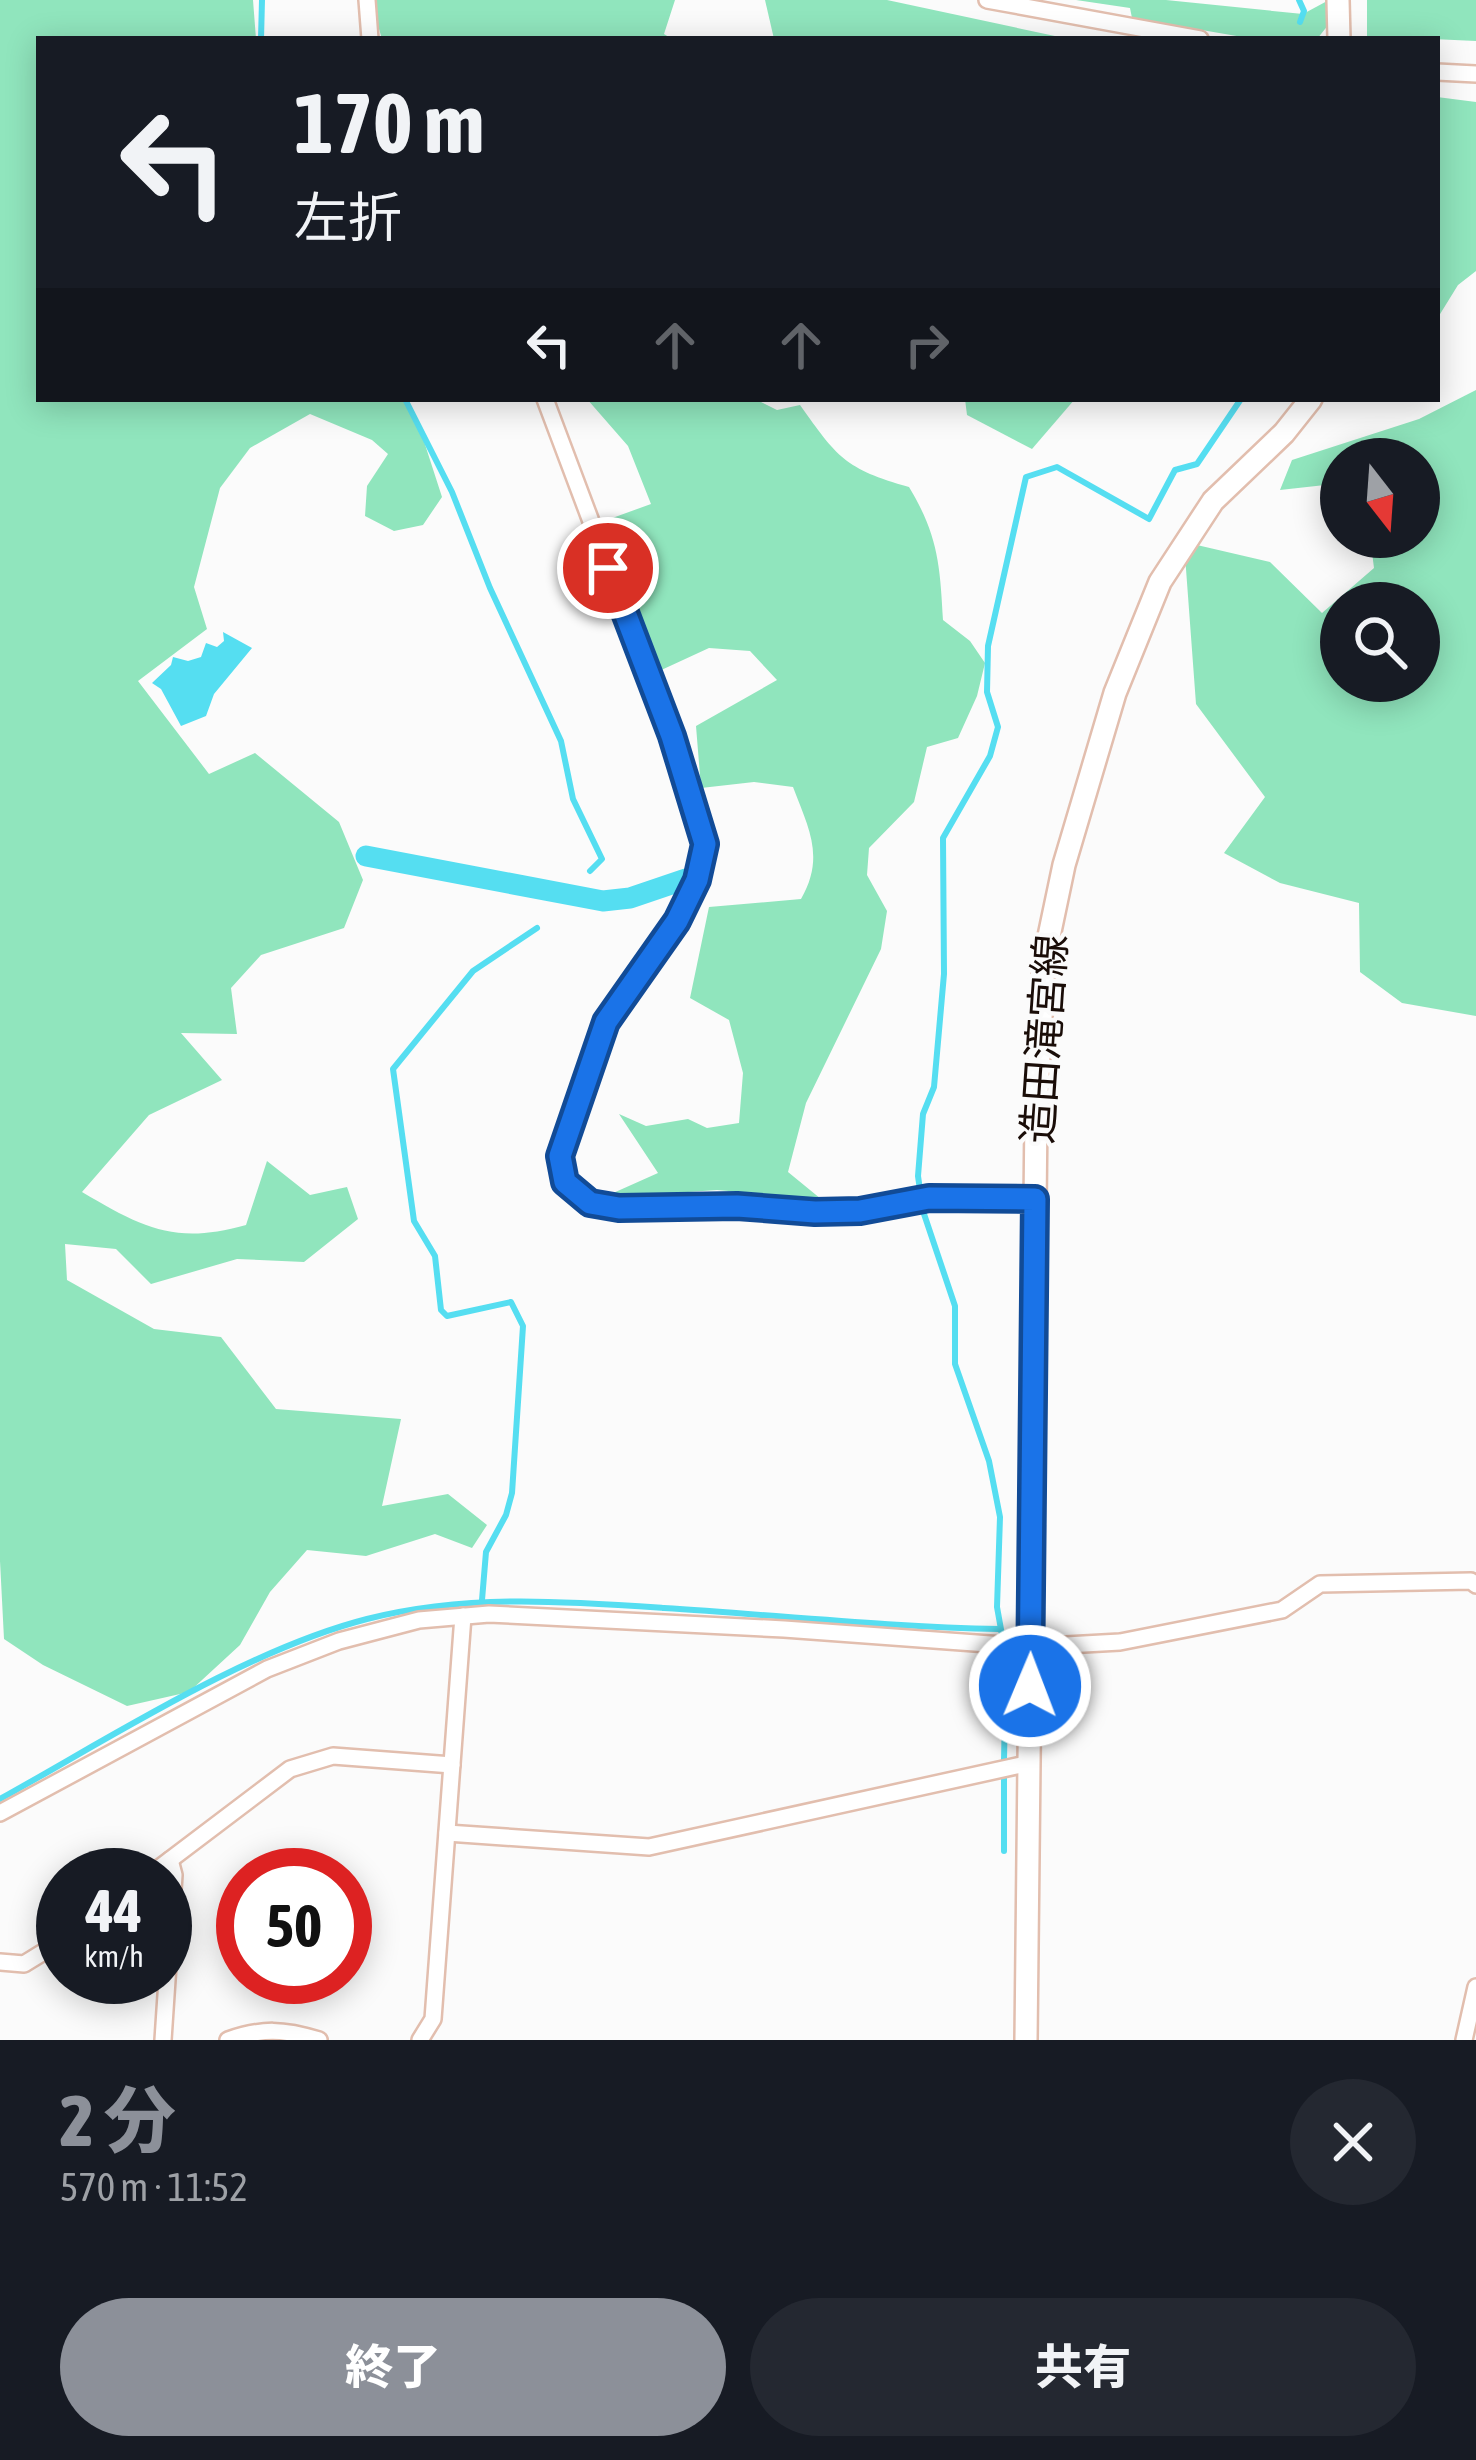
<!DOCTYPE html>
<html lang="ja">
<head>
<meta charset="utf-8">
<style>
  :root { --surface:#171b24; --page:#242831; --text:#f1f3f6; --muted:#9ea1a6; --accent:#8c9099 }
  body { margin:0; font-family:"Asap Condensed","Noto Sans JP",sans-serif; background:var(--page); color:var(--text); height:100vh; display:flex; flex-direction:column; font-size:45px; white-space:nowrap }
  * { box-sizing:border-box; margin:0 }
  p { font-size:39px; color:var(--muted) }
  .icon { flex:none; width:66px; height:66px; fill:none; stroke:currentColor; stroke-width:2; stroke-linecap:round; stroke-linejoin:round }
  .map { position:relative; height:2040px; overflow:hidden }
  .sheet { display:flex; flex-direction:column; background:var(--surface); flex:1 }
  .sheet>* { flex:none }
  .banner { position:absolute; left:36px; top:36px; width:1404px; height:366px; border-radius:0px; box-shadow:0 6px 30px #0003; background:#171b24; color:var(--text); overflow:hidden }
  .needle { width:78px; rotate:163deg }
  .controls { position:absolute; left:1320px; top:438px; display:grid; gap:24px }
  .controls a { display:grid; place-items:center; width:120px; height:120px; border-radius:50%; background:var(--surface); box-shadow:0 6px 30px #0003; font-size:60px }
  .speed { position:absolute; left:36px; top:1848px; display:flex; gap:24px; font-size:60px; font-weight:700; text-align:center }
  .speed>* { display:grid; place-content:center; width:156px; height:156px; border-radius:50%; background:var(--surface); box-shadow:0 6px 30px #0003; line-height:1 }
  .speed small { font-size:30px; font-weight:400 }
  .speed .limit { border:18px solid #d22; background:#fff; color:#111 }
  .pin { position:absolute; display:grid; place-items:center; width:102px; height:102px; color:#fff; margin:-51px; border:6px solid #fff; border-radius:50%; box-shadow:0 3px 12px #0007 }
  .me { position:absolute; width:132px; margin:-66px; rotate:1deg; stroke-linejoin:round; filter:drop-shadow(0 0 9px #0008) }
  .turn { display:flex; align-items:center; gap:42px; height:252px; padding:0 60px; font-size:54px }
  .turn .icon { width:156px; height:156px; stroke-width:2.5 }
  .turn b { display:block; font-size:84px; line-height:102px }
  .lanes { display:flex; align-items:center; height:114px; padding:0 60px; background:#0003; justify-content:center; gap:60px; direction:ltr }
  .lanes .off { opacity:.35 }
  .round { display:grid; place-items:center; flex:none; width:126px; height:126px; border-radius:63px; background:var(--page) }
  .summary { display:flex; align-items:center; justify-content:space-between; height:204px; padding:0 60px }
  h1 { font-size:72px; font-weight:800; line-height:90px; color:var(--accent) }
  .primary-button { display:flex; gap:24px; margin-top:auto; padding:24px 60px }
  .primary-button a { flex:1; height:138px; border-radius:72px; background:var(--accent); color:#fff; font-size:48px; font-weight:800; line-height:138px; text-align:center }
  .primary-button a+a { background:var(--page); color:var(--text) }
  .map>svg:first-child { display:block }
  .green { fill:#90e5bd; fill-rule:evenodd }
  .water { fill:#55def1 }
  .lines { fill:none; stroke-linecap:round; stroke-linejoin:round }
  .stream { stroke:#55def1; stroke-width:6 }
  .canal { stroke:#55def1; stroke-width:21 }
  .street-casing { stroke:#e2beae; stroke-width:20 }
  .secondary-casing { stroke:#e2beae; stroke-width:26 }
  .street { stroke:#fff; stroke-width:15 }
  .secondary { stroke:#fff; stroke-width:21 }
  .route-casing { stroke:#114b97; stroke-width:30 }
  .route { stroke:#1a73e8; stroke-width:21 }
  .labels { text-anchor:middle; stroke-width:9; stroke-linejoin:round; paint-order:stroke }
  .street-label { font-size:42px; fill:#1a0d08; stroke:#fbfbfb }
</style>
</head>
<body>
<div class="map">
<svg width="1476" height="2040" viewBox="0 0 1476 2040">
  <rect width="100%" height="100%" fill="#fbfbfb"/>
  <g class="green">
    <path d="M0,0H253L256,39H39V399H402L420,429L442,497L423,525L394,531L365,516L367,486L388,454L372,440L310,414L250,448L220,488L194,587L207,629L138,681L209,774L255,753L339,822L363,880L344,928L261,955L231,988L237,1034L181,1033L222,1080L149,1115L82,1192C143,1228 175,1245 246,1225L267,1161L310,1195L347,1187L358,1219L304,1262L237,1259L151,1284L116,1249L65,1244L67,1280L154,1329L221,1337L276,1409L401,1419L382,1506L448,1494L487,1525L472,1548L435,1534L366,1556L307,1550L270,1592L240,1645L189,1692L127,1706L43,1665L4,1639L0,1561Z"/>
    <path d="M376,0H675L664,34L672,39H382L373,9Z"/>
    <path d="M765,0H887L1069,39H774Z"/>
    <path d="M1076,0H1166L1303,14L1329,0V24L1317,39H1254L1132,18L1130,8Z"/>
    <path d="M1367,0H1476V41L1367,36Z"/>
    <path d="M1437,97L1476,102V271L1458,285L1437,319Z"/>
    <path d="M1476,390V1016L1402,1003L1360,972L1359,903L1280,883L1224,853L1265,797L1196,704L1184,542L1270,562L1322,613L1374,568L1370,537H1419V459H1341V490L1334,484L1280,490L1292,460L1419,419ZM1341,603H1419V681H1341Z"/>
    <path d="M587,399H755L777,410L800,405C837,457 845,469 909,487C938,535 940,565 943,620L970,641L985,663L977,696L958,738L927,747L914,802L869,848L867,875L887,911L881,949L806,1103L788,1172L821,1199L717,1190L602,1198L658,1173L619,1114L646,1126L688,1119L707,1128L739,1123L743,1073L729,1020L690,998L709,907L801,899C825,857 809,829 793,787L754,782L701,788L696,726L777,680L750,651L709,648L657,672L604,521L651,504L628,446Z"/>
    <path d="M965,399H1075L1032,449L967,415Z"/>
  </g>
  <path class="water" d="M223,632L252,648L214,694L206,716L181,726L161,689L152,683L171,665L173,657L188,661L201,657L206,643L217,647L224,641Z"/>
  <g class="lines">
    <g class="stream">
      <path d="M1299,0L1304,11L1300,22"/>
      <path d="M261,39L262,0"/>
      <path d="M405,399L452,492L490,588L561,741L573,799L602,859L590,871"/>
      <path d="M482,1600L486,1552L506,1515L512,1493L523,1326L511,1302L447,1316L441,1310L435,1256L414,1221L393,1069L473,971L537,928"/>
      <path d="M1002,1635L997,1607L1000,1517L989,1461L955,1364V1306L923,1211L918,1176L923,1114L934,1087L944,974L943,838L990,756L998,727L987,692L988,646L1026,477L1057,467L1149,519L1175,470L1197,464L1241,399"/>
      <path d="M1004,1760L1006,1660"/>
      <path d="M1004,1777V1851"/>
      <path d="M0,1799C110,1738 246,1650 367,1619C466,1594 563,1601 664,1608C776,1615 888,1627 1000,1629"/>
    </g>
    <path class="canal" d="M366,856L603,901L630,898L686,879"/>
    <g class="street-casing">
      <g id="street">
        <path d="M367,0L370,39"/>
        <path d="M987,0L1200,39"/>
        <path d="M1437,72L1476,74"/>
        <path d="M545,399L672,737L705,844L697,880L677,921L606,1022L561,1156L565,1182L590,1203L619,1208L737,1206L815,1212L860,1211L930,1199H1035"/>
        <path d="M0,1813L267,1669L339,1641L419,1620L489,1614L784,1629L1030,1647L1120,1642L1282,1610L1320,1584L1471,1581L1476,1585"/>
        <path d="M447,1833L649,1847L1030,1763"/>
        <path d="M150,1875L290,1769L333,1756L452,1765"/>
        <path d="M0,1962L24,1964L63,1940"/>
        <path d="M163,2040L174,1875L170,1860"/>
        <path d="M228,2040C262,2028 284,2029 319,2040"/>
        <path d="M420,2040L433,2019L463,1616"/>
        <path d="M1464,2040L1476,1987"/>
      </g>
    </g>
    <g class="secondary-casing">
      <g id="secondary">
        <path d="M1338,0L1339,39"/>
        <path d="M1026,2040L1036,1114L1044,960L1064,865L1115,693L1160,582L1213,501L1284,433L1311,399"/>
      </g>
    </g>
    <use href="#street" class="street"/>
    <use href="#secondary" class="secondary"/>
  </g>
  <g class="lines">
    <g class="route-casing">
      <path id="route" d="M608,568L672,736L705,844L697,880L677,921L606,1022L560,1156L565,1182L590,1203L619,1208L737,1206L815,1212L860,1211L929,1198L1035,1199L1030,1686"/>
    </g>
    <use href="#route" class="route"/>
  </g>
  <g class="labels">
    <g class="street-label">
      <text transform="translate(1044 1039) rotate(-86)" y="15">造田滝宮線</text>
    </g>
  </g>
</svg>
<div class="controls">
<a><svg class="needle" viewBox="-14 -14 28 28"><path d="M0-13l5 13h-10z" fill="#e53935"/><path d="M0 13l5-13h-10z" fill="#9ea1a6"/></svg></a>
<a><svg class="icon" aria-label="search" viewBox="0 0 24 24"><circle cx="10" cy="10" r="6"/><path d="M15 15l6 6"/></svg></a>
</div>
<div class="speed"><div>44<small>km/h</small></div><div class="limit">50</div></div>
<div class="pin" style="left:608px;top:568px;background:#d93025"><svg class="icon" aria-label="arrive" viewBox="0 0 24 24"><path d="M6 21V4h12l-3 4 3 4H6"/></svg></div>
<svg class="me" style="left:1030px;top:1686px" viewBox="-20 -20 40 40"><circle r="17" fill="#1a73e8" stroke="#fff" stroke-width="3"/><path d="M0-11L8 9 0 5-8 9z" fill="#fff"/></svg>
<div class="banner">
<div class="turn"><svg class="icon" aria-label="left" viewBox="0 0 24 24"><path d="M17 20v-9H6M10 6l-5 5 5 5"/></svg><div><b>170 m</b>左折</div></div>
<div class="lanes"><svg class="icon" aria-label="left" viewBox="0 0 24 24"><path d="M17 20v-9H6M10 6l-5 5 5 5"/></svg><svg class="icon off" aria-label="ahead" viewBox="0 0 24 24"><path d="M12 20V5M6 11l6-6 6 6"/></svg><svg class="icon off" aria-label="ahead" viewBox="0 0 24 24"><path d="M12 20V5M6 11l6-6 6 6"/></svg><svg class="icon off" aria-label="right" viewBox="0 0 24 24"><path d="M7 20v-9h11M14 6l5 5-5 5"/></svg></div>
</div>
</div>
<section class="sheet">
<div class="summary"><div><h1>2 分</h1><p>570 m · 11:52</p></div><a class="round"><svg class="icon" aria-label="close" viewBox="0 0 24 24"><path d="M6 6l12 12M18 6L6 18"/></svg></a></div>
<div class="primary-button"><a>終了</a><a>共有</a></div>
</section>
</body>
</html>
